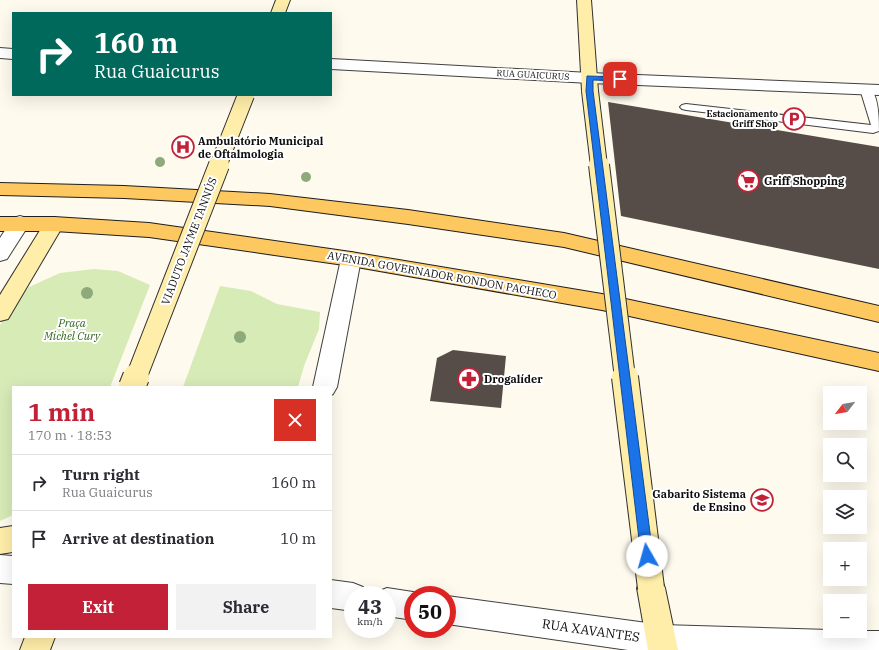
<!DOCTYPE html>
<html lang="en">
<head>
<meta charset="utf-8">
<style>
  :root { --surface:#fff; --page:#f2f2f3; --text:#2b2b33; --muted:#7c7c81; --line:#e1e1e2; --accent:#c22137 }
  body { margin:0; font-family:"IBM Plex Serif",serif; background:var(--page); color:var(--text); height:100vh; display:flex; flex-direction:column; font-size:15px; white-space:nowrap }
  * { box-sizing:border-box; margin:0 }
  p { font-size:13px; color:var(--muted) }
  .icon { flex:none; width:22px; height:22px; fill:none; stroke:currentColor; stroke-width:2; stroke-linecap:round; stroke-linejoin:round }
  .map { position:relative; flex:1; overflow:hidden }
  .details { position:absolute; left:12px; top:386px; width:320px; height:252px; display:flex; flex-direction:column; background:var(--surface); border-radius:0px; box-shadow:0 4px 16px #0002 }
  .details>* { flex:none }
  .hud { position:absolute; left:12px; top:12px; width:320px; height:84px; border-radius:0px; box-shadow:0 4px 16px #0002; background:#00695c; color:#fff; overflow:hidden }
  .needle { width:26px; rotate:239deg }
  .buttons { position:absolute; left:823px; top:386px; display:grid; gap:8px }
  .buttons a { display:grid; place-items:center; width:44px; height:44px; border-radius:0px; background:var(--surface); box-shadow:0 4px 16px #0002; font-size:20px }
  .speed { position:absolute; left:344px; top:586px; display:flex; gap:8px; font-size:20px; font-weight:700; text-align:center }
  .speed>* { display:grid; place-content:center; width:52px; height:52px; border-radius:50%; background:var(--surface); box-shadow:0 4px 16px #0002; line-height:1 }
  .speed small { font-size:10px; font-weight:400 }
  .speed .limit { border:6px solid #d22; background:#fff; color:#111 }
  .pin { position:absolute; display:grid; place-items:center; width:34px; height:34px; color:#fff; margin:-17px; border-radius:8px; box-shadow:0 2px 6px #0006 }
  .me { position:absolute; width:44px; margin:-22px; rotate:353deg; stroke-linejoin:round; filter:drop-shadow(0 0 3px #0008) }
  .turn { display:flex; align-items:center; gap:14px; height:84px; padding:0 16px; font-size:18px }
  .turn .icon { width:52px; height:52px; stroke-width:2.5 }
  .turn b { display:block; font-size:28px; line-height:34px }
  .round { display:grid; place-items:center; flex:none; width:42px; height:42px; border-radius:0px; background:var(--page) }
  .head { display:flex; align-items:center; justify-content:space-between; height:68px; padding:0 16px }
  h1 { font-size:24px; font-weight:800; line-height:30px; color:var(--accent) }
  .button { display:flex; gap:8px; margin-top:auto; padding:8px 16px }
  .button a { flex:1; height:46px; border-radius:0px; background:var(--accent); color:#fff; font-size:16px; font-weight:800; line-height:46px; text-align:center }
  .button a+a { background:var(--page); color:var(--text) }
  ul { padding:0; list-style:none }
  li { display:flex; align-items:center; gap:12px; height:56px; padding:0 16px; border-top:1px solid var(--line) }
  li div { flex:1 }
  li b { display:block; font-size:15px }
  li em { font-style:normal }
  .map>svg:first-child { display:block }
  .green { fill:#d6ebb6 }
  .building { fill:#564d49 }
  .lines { fill:none; stroke-linecap:round; stroke-linejoin:round }
  .lane-casing { stroke:#404040; stroke-width:2 }
  .street-casing { stroke:#404040; stroke-width:2 }
  .secondary-casing { stroke:#2f2f2f; stroke-width:2 }
  .primary-casing { stroke:#1e1e1e; stroke-width:2 }
  .lane { fill:#fff; fill-rule:evenodd }
  .street { fill:#fff; fill-rule:evenodd }
  .secondary { fill:#ffeea9; fill-rule:evenodd }
  .primary { fill:#fdc860; fill-rule:evenodd }
  .secondary-bridge-far2-casing { stroke:#2f2f2f; stroke-width:18; stroke-linecap:butt }
  .secondary-bridge-far1-casing { stroke:#2f2f2f; stroke-width:22; stroke-linecap:butt }
  .secondary-bridge-casing { stroke:#2f2f2f; stroke-width:28; stroke-linecap:butt }
  .secondary-bridge-far2 { stroke:#ffeea9; stroke-width:16 }
  .secondary-bridge-far1 { stroke:#ffeea9; stroke-width:20 }
  .secondary-bridge { stroke:#ffeea9; stroke-width:26 }
  .tree { fill:#8ea97a }
  .route { fill:#1a73e8; stroke:#114b97 }
  .labels { text-anchor:middle; stroke-width:4; stroke-linejoin:round; paint-order:stroke }
  .far-street-label { font-size:9px; fill:#0d0d0d; stroke:#fff }
  .far-poi-label { font-size:9px; font-weight:bold; fill:#0d0d0d; stroke:#fff; text-anchor:end }
  .poi-label { font-size:11px; font-weight:bold; fill:#0d0d0d; stroke:#fff; text-anchor:start }
  .street-label { font-size:11px; fill:#0d0d0d; stroke:#fff }
  .park-label { font-size:11px; font-style:italic; fill:#32671b; stroke:#fff }
  .near-street-label { font-size:13px; fill:#0d0d0d; stroke:#fff }
</style>
</head>
<body>
<div class="map">
<svg width="879" height="650" viewBox="0 0 879 650">
  <rect width="100%" height="100%" fill="#fffaee"/>
  <g class="green">
    <path d="M94,269L118,271L150,285L110,387H13V515L0,521V325L8,312L29,287L60,273Z"/>
    <path d="M220,286L251,291L277,304L320,312L319,329L304,366L298,387H183Z"/>
  </g>
  <g class="building">
    <path d="M608,102L879,147V269L621,216Z"/>
    <path d="M453,350L506,356L501,408L430,401L437,358Z"/>
  </g>
  <g class="lines">
    <g class="lane-casing">
      <path id="lane" d="M866,86C879,89 879,120 879,131L873,133L686,110L682,109L680,107L682,105L686,104L871,125L860,89Z"/>
    </g>
    <g class="street-casing">
      <g id="street">
        <path d="M0,48L13,49V59L0,58Z"/>
        <path d="M331,59L590,73L879,85V95L590,83L331,69Z"/>
        <path d="M20,216L27,218L30,223L7,259L0,261V238L13,218Z"/>
        <path d="M351,252L358,254L361,259L337,387L333,394L331,395V387H313L341,259L344,254Z"/>
        <path d="M0,555L13,556V584L0,583Z"/>
        <path d="M331,580L353,583L363,587L366,595H353V611L331,608Z"/>
        <path d="M387,588L413,592L421,595H413V620L387,616V595H376L377,592Z"/>
        <path d="M447,596L662,625L830,630V631H879V650H628L447,624Z"/>
      </g>
    </g>
    <g class="secondary-casing">
      <g id="secondary">
        <path d="M276,0H290L285,13H271Z"/>
        <path d="M577,0H591L598,91L596,94L590,96L584,94L582,91Z"/>
        <path d="M54,217L61,219L64,224L8,319L0,321V295L47,219Z"/>
        <path d="M13,526V552L0,554V528Z"/>
        <path d="M651,574L661,578L665,588L678,650H648L637,588L641,578Z"/>
        <path d="M25,637H55L50,650H20Z"/>
      </g>
    </g>
    <g class="primary-casing">
      <g id="primary">
        <path d="M0,183L124,186L270,194L408,210L564,233L879,306V322L564,247L408,224L270,206L124,198L0,195Z"/>
        <path d="M0,217H54L149,223L351,252L602,294L879,353V371L602,310L351,266L149,237L54,231H0Z"/>
      </g>
    </g>
    <use href="#lane" class="lane"/>
    <use href="#street" class="street"/>
    <use href="#secondary" class="secondary"/>
    <use href="#primary" class="primary"/>
    <g class="secondary-bridge-far2-casing">
      <g id="secondary-bridge-far2">
        <path d="M590,91L599,166"/>
        <path d="M218,166L246,95"/>
      </g>
    </g>
    <g class="secondary-bridge-far1-casing">
      <g id="secondary-bridge-far1">
        <path d="M599,165L625,378"/>
        <path d="M136,378L219,165"/>
      </g>
    </g>
    <g class="secondary-bridge-casing">
      <g id="secondary-bridge">
        <path d="M625,377L651,588"/>
        <path d="M132,387L136,377"/>
      </g>
    </g>
    <use href="#secondary-bridge-far2" class="secondary-bridge-far2"/>
    <use href="#secondary-bridge-far1" class="secondary-bridge-far1"/>
    <use href="#secondary-bridge" class="secondary-bridge"/>
  </g>
  <g class="tree">
    <circle cx="160" cy="162" r="5"/>
    <circle cx="306" cy="177" r="5"/>
    <circle cx="87" cy="293" r="6"/>
    <circle cx="240" cy="337" r="6"/>
  </g>
  <path class="route" d="M587,76L620,77L624,79L620,81L593,80V91L653,556L651,560L647,562L643,560L641,556L586,91Z"/>
  <defs>
    <g id="parking-ring" transform="scale(1.15)"><circle r="9.5" fill="#fff" stroke="#c22137" stroke-width="1.5"/><path d="M-3.5-5.5H1a3.5 3.5 0 0 1 0 7H-1V5.5H-3.5ZM-1-3.4V-.6H.8a1.4 1.4 0 0 0 0-2.8Z" fill="#c22137"/></g>
    <g id="hospital-ring" transform="scale(1.15)"><circle r="9.5" fill="#fff" stroke="#c22137" stroke-width="1.5"/><path d="M-5-5h3v3.5h4V-5h3V5h-3V1.5h-4V5h-3Z" fill="#c22137"/></g>
    <g id="supermarket-ring" transform="scale(1.15)"><circle r="9.5" fill="#fff" stroke="#c22137" stroke-width="1.5"/><path d="M-6-5.5h2.5l.6 2H6L4.5 2H-2.5L-4.4-4H-6ZM-1.5 3.2a1.3 1.3 0 1 0 .1 0ZM3 3.2a1.3 1.3 0 1 0 .1 0Z" fill="#c22137"/></g>
    <g id="pharmacy-ring" transform="scale(1.15)"><circle r="9.5" fill="#fff" stroke="#c22137" stroke-width="1.5"/><path d="M-2-6h4v4h4v4h-4v4h-4v-4h-4v-4h4Z" fill="#c22137"/></g>
    <g id="university-ring" transform="scale(1.15)"><circle r="9.5" fill="#fff" stroke="#c22137" stroke-width="1.5"/><path d="M0-5L7-2L0 1L-7-2ZM-4 1L0 2.5L4 1V4Q0 6-4 4Z" fill="#c22137"/></g>
  </defs>
  <g fill-rule="evenodd">
    <use href="#parking-ring" x="794" y="119"/>
    <use href="#hospital-ring" x="183" y="147"/>
    <use href="#supermarket-ring" x="748" y="181"/>
    <use href="#pharmacy-ring" x="469" y="379"/>
    <use href="#university-ring" x="762" y="500"/>
  </g>
  <g class="labels">
    <g class="far-street-label">
      <text transform="translate(533 75) rotate(3)" y="3">RUA GUAICURUS</text>
    </g>
    <g class="far-poi-label">
      <text x="778" y="117">Estacionamento<tspan x="778" dy="10">Griff Shop</tspan></text>
    </g>
    <g class="poi-label">
      <text x="198" y="145">Ambulatório Municipal<tspan x="198" dy="13">de Oftalmologia</tspan></text>
      <text x="764" y="185">Griff Shopping</text>
      <text x="484" y="383">Drogalíder</text>
      <text x="746" y="498" text-anchor="end">Gabarito Sistema<tspan x="746" dy="13">de Ensino</tspan></text>
    </g>
    <g class="street-label">
      <text transform="translate(189 241) rotate(-69)" y="4">VIADUTO JAYME TANNÚS</text>
      <text transform="translate(442 275) rotate(10)" y="4">AVENIDA GOVERNADOR RONDON PACHECO</text>
    </g>
    <g class="park-label">
      <text x="72" y="327">Praça<tspan x="72" dy="13">Michel Cury</tspan></text>
    </g>
    <g class="near-street-label">
      <text transform="translate(591 630) rotate(8)" y="5">RUA XAVANTES</text>
    </g>
  </g>
</svg>
<div class="buttons">
<a><svg class="needle" viewBox="-14 -14 28 28"><path d="M0-13l5 13h-10z" fill="#e53935"/><path d="M0 13l5-13h-10z" fill="#7c7c81"/></svg></a>
<a><svg class="icon" aria-label="search" viewBox="0 0 24 24"><circle cx="10" cy="10" r="6"/><path d="M15 15l6 6"/></svg></a>
<a><svg class="icon" aria-label="layers" viewBox="0 0 24 24"><path d="M12 4l9 5-9 5-9-5zM3 14l9 5 9-5"/></svg></a>
<a>+</a>
<a>−</a>
</div>
<div class="speed"><div>43<small>km/h</small></div><div class="limit">50</div></div>
<div class="pin" style="left:620px;top:79px;background:#d93025"><svg class="icon" aria-label="arrive" viewBox="0 0 24 24"><path d="M6 21V4h12l-3 4 3 4H6"/></svg></div>
<svg class="me" style="left:647px;top:556px" viewBox="-20 -20 40 40"><circle r="19" fill="#fff"/><path d="M0-13L10 11 0 6-10 11z" fill="#1a73e8"/></svg>
<div class="hud">
<div class="turn"><svg class="icon" aria-label="right" viewBox="0 0 24 24"><path d="M7 20v-9h11M14 6l5 5-5 5"/></svg><div><b>160 m</b>Rua Guaicurus</div></div>
</div>
<section class="details">
<div class="head"><div><h1>1 min</h1><p>170 m · 18:53</p></div><a class="round" style="background:#d93025;color:#fff"><svg class="icon" aria-label="close" viewBox="0 0 24 24"><path d="M6 6l12 12M18 6L6 18"/></svg></a></div>
<ul>
<li><svg class="icon" aria-label="right" viewBox="0 0 24 24"><path d="M7 20v-9h11M14 6l5 5-5 5"/></svg><div><b>Turn right</b><p>Rua Guaicurus</p></div><em>160 m</em></li>
<li><svg class="icon" aria-label="arrive" viewBox="0 0 24 24"><path d="M6 21V4h12l-3 4 3 4H6"/></svg><div><b>Arrive at destination</b></div><em>10 m</em></li>
</ul>
<div class="button"><a>Exit</a><a>Share</a></div>
</section>
</div>
</body>
</html>
